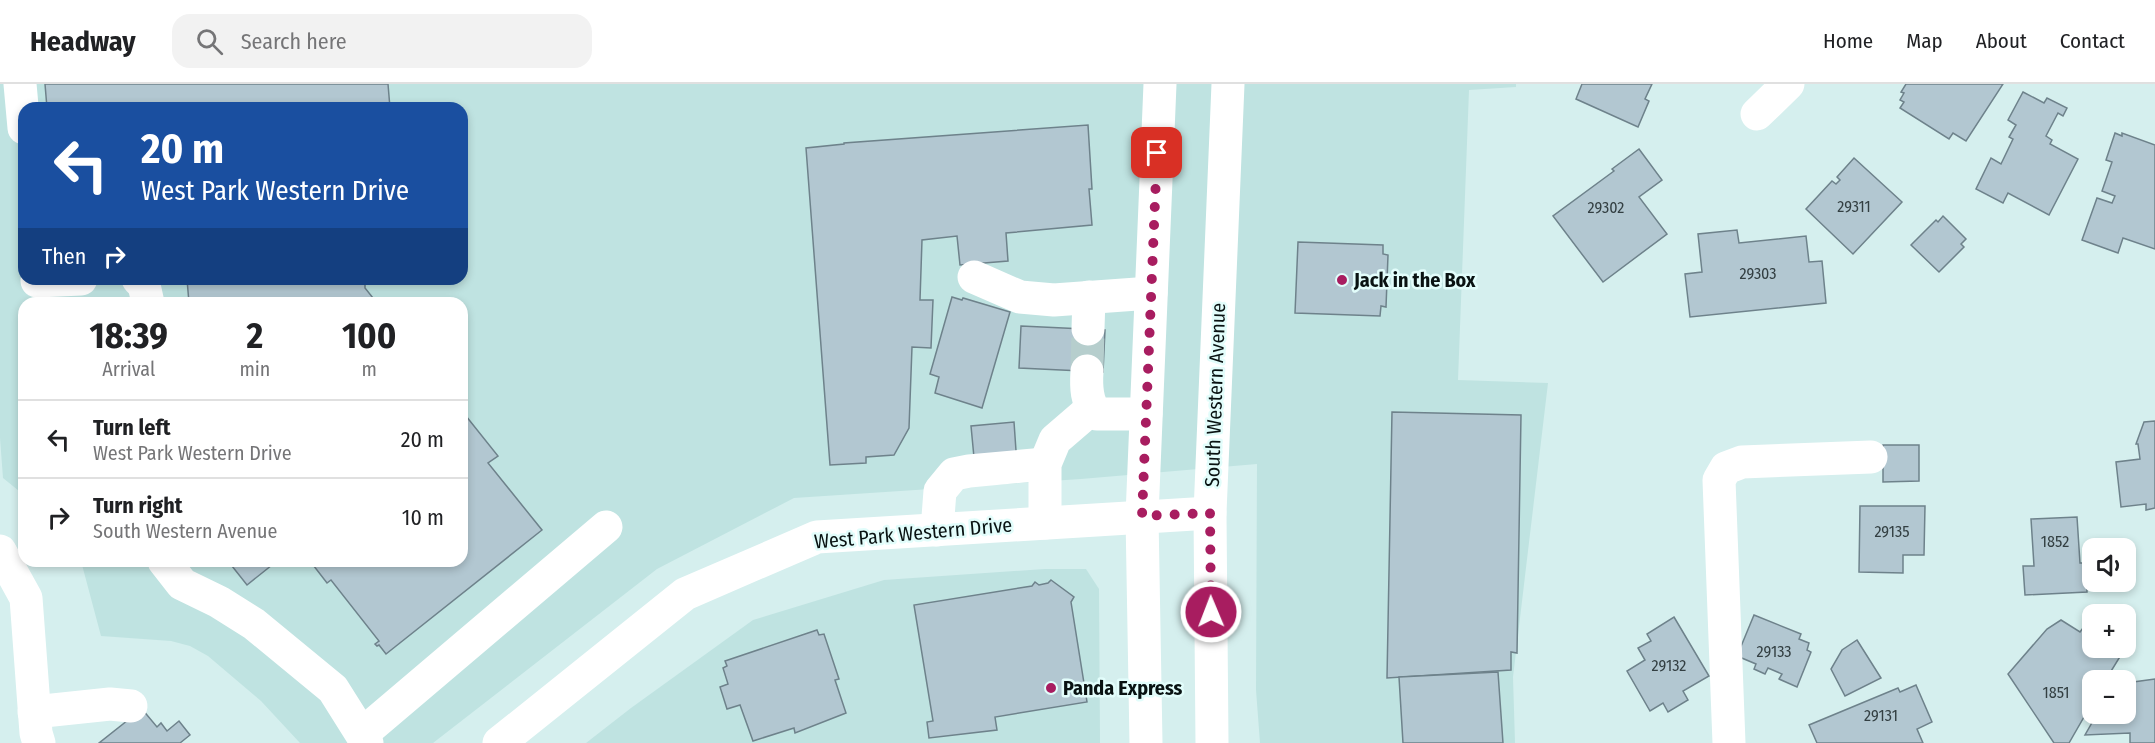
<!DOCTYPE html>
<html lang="en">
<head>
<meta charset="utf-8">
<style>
  :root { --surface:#fff; --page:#f2f2f2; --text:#202124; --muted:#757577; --line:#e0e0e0 }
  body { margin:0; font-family:"Fira Sans Condensed",sans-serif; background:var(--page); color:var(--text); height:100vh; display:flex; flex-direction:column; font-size:22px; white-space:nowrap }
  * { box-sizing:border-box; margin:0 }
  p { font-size:20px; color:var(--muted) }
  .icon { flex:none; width:33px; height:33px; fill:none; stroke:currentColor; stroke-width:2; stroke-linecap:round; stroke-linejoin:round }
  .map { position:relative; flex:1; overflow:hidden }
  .side { position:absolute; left:18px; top:213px; width:450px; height:270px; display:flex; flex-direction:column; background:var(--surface); border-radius:18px; box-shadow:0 3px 9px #0003 }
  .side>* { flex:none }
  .guide { position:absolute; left:18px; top:18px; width:450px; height:183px; border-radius:18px; box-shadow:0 3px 9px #0003; background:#1a4fa0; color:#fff; overflow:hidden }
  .buttons { position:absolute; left:2082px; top:454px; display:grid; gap:12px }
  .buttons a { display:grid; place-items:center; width:54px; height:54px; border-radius:12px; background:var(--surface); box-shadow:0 3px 9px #0003; font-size:30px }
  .pin { position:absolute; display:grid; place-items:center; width:51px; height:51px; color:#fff; margin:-26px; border-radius:12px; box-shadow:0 3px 9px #0006 }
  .me { position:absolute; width:66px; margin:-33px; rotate:359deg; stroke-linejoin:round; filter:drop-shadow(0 0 4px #0008) }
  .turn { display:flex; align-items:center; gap:21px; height:126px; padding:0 24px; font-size:27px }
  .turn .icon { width:78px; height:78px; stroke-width:2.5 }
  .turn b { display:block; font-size:42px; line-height:51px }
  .then { display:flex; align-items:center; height:57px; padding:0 24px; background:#0003; gap:12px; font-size:22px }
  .eta { display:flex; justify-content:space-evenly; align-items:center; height:102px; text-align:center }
  .eta b { font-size:36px; font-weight:700; line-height:42px }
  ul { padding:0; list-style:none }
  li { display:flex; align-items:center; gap:18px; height:78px; padding:0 24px; border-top:2px solid var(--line) }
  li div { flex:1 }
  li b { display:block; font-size:22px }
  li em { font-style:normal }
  header { display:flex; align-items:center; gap:36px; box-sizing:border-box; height:84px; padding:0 30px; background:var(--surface); border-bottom:2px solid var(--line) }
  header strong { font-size:28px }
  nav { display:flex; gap:33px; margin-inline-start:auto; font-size:21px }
  .search { width:420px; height:54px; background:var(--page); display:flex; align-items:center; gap:15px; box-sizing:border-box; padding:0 21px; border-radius:18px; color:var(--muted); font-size:22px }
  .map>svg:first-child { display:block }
  .built { fill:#bfe3e1; fill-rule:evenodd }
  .building { fill:#b2c7d1; stroke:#6e828b; stroke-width:1.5 }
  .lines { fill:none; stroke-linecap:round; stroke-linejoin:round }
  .minor-tunnel { stroke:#b6cecd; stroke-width:33; stroke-dasharray:33 16; stroke-linecap:butt }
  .minor { stroke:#fff; stroke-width:33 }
  .major { stroke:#fff; stroke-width:33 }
  .route { stroke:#a81d60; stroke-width:10; stroke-dasharray:0 18 }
  .poi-dot { fill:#a81d60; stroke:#e2fdfb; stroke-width:2 }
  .labels { text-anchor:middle; stroke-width:5; stroke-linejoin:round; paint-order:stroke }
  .number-label { font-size:16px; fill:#333f42 }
  .poi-label { font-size:20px; font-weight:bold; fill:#091212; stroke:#e2fdfb; text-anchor:start }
  .street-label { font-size:20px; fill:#091212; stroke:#e2fdfb }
</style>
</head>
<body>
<header>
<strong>Headway</strong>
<div class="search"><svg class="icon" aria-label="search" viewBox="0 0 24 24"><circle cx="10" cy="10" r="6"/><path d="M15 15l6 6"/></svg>Search here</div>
<nav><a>Home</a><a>Map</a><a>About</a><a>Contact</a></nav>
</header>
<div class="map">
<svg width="2155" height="659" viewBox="0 0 2155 659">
  <rect width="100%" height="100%" fill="#d5efee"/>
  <g class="built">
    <path d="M0,0H1516V3L1469,6L1458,296L1548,299L1513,593L1515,659H1260L1256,606L1257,380L1081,395L794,414L657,485L433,659H300L261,617L208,572L190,562L171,557L101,552L81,477H462V219H24V411L3,394L0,354ZM24,24H462V195H24Z"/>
    <path d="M1045,485H1086L1099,505L1100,659H586L631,624L753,536L884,496Z"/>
  </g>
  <g class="building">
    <path d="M45,0H388L390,24H47Z"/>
    <path d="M1582,0H1652L1645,15L1649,17L1638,43L1576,15Z"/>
    <path d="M1906,0H2003L1966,57L1953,49L1949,55L1900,24L1904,18L1900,16L1904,9L1901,8Z"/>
    <path d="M2023,8L2044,19L2047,14L2067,24L2063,32L2058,29L2046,52L2052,56L2050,60L2078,75L2049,131L2008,109L2003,119L1976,105L1991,74L2001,80L2013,55L2009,53L2016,41L2008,36Z"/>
    <path d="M1088,41L1092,105H1089L1092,141L1006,149L1008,177L960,181L957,152L922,156L920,216H933L931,264L912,263L909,344L894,371L866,373V379L830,381L806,64L844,60V59Z"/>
    <path d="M2115,49L2122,52V49L2155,61V165L2123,154L2118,169L2082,156L2097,114L2112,119L2115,112L2102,107L2112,78L2106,76Z"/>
    <path d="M1639,65L1662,96L1639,113L1667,150L1603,198L1553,132L1614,87L1612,85Z"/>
    <path d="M1854,74L1902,118L1853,170L1806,125L1832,97L1836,100L1840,96L1837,93Z"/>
    <path d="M1943,132L1966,155L1961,160L1964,163L1939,188L1911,161L1936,136L1938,138Z"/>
    <path d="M1737,146L1739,159L1806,152L1809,178L1822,177L1826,219L1690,233L1685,190L1702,188L1698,150Z"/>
    <path d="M1298,158L1383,161V170L1388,171L1386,223L1381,222L1380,232L1295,229Z"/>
    <path d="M187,195H365V204L377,219H189Z"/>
    <path d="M952,213L962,216L963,214L1010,228L982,324L935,309L939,293L930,290Z"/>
    <path d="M1021,242L1105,246L1103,288L1019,284Z"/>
    <path d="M462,327L498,372L488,379L542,446L386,570L379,561L377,562L375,560L379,557L331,496L327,499L310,477H462Z"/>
    <path d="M1392,328L1521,331L1517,569L1511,568V586L1387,594Z"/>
    <path d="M2155,337V424L2146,426V420L2121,423L2116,378L2140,375L2138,360H2136L2144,338Z"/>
    <path d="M1014,338L1017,381L975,384L971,342Z"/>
    <path d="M1883,361H1919V397L1883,398Z"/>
    <path d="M1860,422H1925L1924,471H1903V489L1859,488Z"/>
    <path d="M2077,433L2080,479H2086L2087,508L2025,511L2023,482H2034L2031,435Z"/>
    <path d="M228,477H277L247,501Z"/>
    <path d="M1051,496L1074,513L1071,518L1087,618L995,633L997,646L929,654L927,638L933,637L914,521L1032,502L1035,498L1039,501L1048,499Z"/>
    <path d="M1754,531L1801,550L1799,555L1809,559L1807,566L1811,568L1797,603L1779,595L1782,590L1768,584L1765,590L1754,585L1756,580L1737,572Z"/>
    <path d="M1674,533L1709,592L1683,607L1688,616L1668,628L1663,619L1650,627L1627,587L1645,576L1638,564L1651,557L1647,550Z"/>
    <path d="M2061,536L2080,548L2083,544L2092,549V564H2108L2121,571L2105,597H2092V619L2069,659H2054L2008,590L2047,545Z"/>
    <path d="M817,546L819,551L824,550L839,595L835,596L846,629L795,649L794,644L753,657L740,621L727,625L720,603L728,600L723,584L727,582L725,577Z"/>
    <path d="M1857,556L1881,594L1845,612L1831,585L1842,566Z"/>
    <path d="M1498,588L1503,659H1403L1399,593Z"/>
    <path d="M2155,595V659H2130V649L2085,651L2097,630H2126V599Z"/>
    <path d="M1916,601L1932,638L1917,645L1923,659H1817L1809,641L1898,604L1900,608Z"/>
    <path d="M142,625L157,643L161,639L167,647L179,637L190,651L180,659H99Z"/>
  </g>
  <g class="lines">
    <path class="minor-tunnel" d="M1087,287L1088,245"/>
    <g class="minor">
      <path d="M20,0L24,44"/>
      <path d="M1757,30L1788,0"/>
      <path d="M974,193L1020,213L1054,216L1151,209"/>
      <path d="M138,195L144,201L148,219"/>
      <path d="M37,197L81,195"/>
      <path d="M1088,245L1089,213"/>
      <path d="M1087,287C1086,302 1086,319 1097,330H1146"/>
      <path d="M1045,439V380L1055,356L1091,325"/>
      <path d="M937,446L940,407L954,390L969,387L1045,380"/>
      <path d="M0,467L26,514L36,649L39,659"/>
      <path d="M164,477L182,500L219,518L254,540L333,605L367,659"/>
      <path d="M34,628L110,620L131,622"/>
      <path d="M362,650L606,443"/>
      <path d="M499,659L685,510L817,453L1210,429"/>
      <path d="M1729,659L1719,396L1726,384L1742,378L1871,373"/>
    </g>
    <g class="major">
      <path d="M1146,659L1142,432L1160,0"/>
      <path d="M1212,659L1210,429L1228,0"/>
    </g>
  </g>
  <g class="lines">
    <path class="route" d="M1157,69L1142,432L1210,429L1211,528"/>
  </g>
  <g class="poi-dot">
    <circle cx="1342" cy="196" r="6"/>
    <circle cx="1051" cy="604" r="6"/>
  </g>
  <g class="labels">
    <g class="number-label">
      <text x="1854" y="128">29311</text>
      <text x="1606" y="129">29302</text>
      <text x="1758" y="195">29303</text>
      <text x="1892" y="453">29135</text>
      <text x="2055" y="463">1852</text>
      <text x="1774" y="573">29133</text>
      <text x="1669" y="587">29132</text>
      <text x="2056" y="614">1851</text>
      <text x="1881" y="637">29131</text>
    </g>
    <g class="poi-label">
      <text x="1354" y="203">Jack in the Box</text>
      <text x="1063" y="611">Panda Express</text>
    </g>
    <g class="street-label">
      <text transform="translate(1215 311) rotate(-88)" y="7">South Western Avenue</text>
      <text transform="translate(913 449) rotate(-5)" y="7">West Park Western Drive</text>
    </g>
  </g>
</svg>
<div class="buttons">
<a><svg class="icon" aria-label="sound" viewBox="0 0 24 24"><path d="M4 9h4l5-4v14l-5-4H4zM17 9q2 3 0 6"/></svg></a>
<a>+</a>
<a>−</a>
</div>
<div class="pin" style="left:1157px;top:69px;background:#d93025"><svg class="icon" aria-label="arrive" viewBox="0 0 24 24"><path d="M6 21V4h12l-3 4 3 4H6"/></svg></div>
<svg class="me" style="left:1211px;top:528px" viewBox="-20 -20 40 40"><circle r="17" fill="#a81d60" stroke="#fff" stroke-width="3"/><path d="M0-11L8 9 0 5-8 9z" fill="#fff"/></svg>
<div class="guide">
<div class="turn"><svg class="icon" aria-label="left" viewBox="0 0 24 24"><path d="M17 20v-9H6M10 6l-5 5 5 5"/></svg><div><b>20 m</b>West Park Western Drive</div></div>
<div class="then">Then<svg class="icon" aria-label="right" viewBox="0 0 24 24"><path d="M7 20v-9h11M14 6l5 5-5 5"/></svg></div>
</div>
<section class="side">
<div class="eta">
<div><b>18:39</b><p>Arrival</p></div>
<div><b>2</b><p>min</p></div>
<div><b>100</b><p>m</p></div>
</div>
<ul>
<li><svg class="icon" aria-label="left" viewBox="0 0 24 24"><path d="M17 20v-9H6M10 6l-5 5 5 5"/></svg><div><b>Turn left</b><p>West Park Western Drive</p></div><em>20 m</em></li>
<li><svg class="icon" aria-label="right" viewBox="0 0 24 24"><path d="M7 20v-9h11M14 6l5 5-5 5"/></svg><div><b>Turn right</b><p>South Western Avenue</p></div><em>10 m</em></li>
</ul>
</section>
</div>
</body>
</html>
